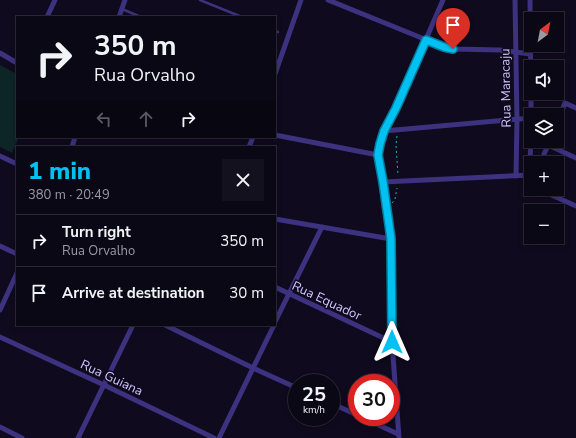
<!DOCTYPE html>
<html lang="en">
<head>
<meta charset="utf-8">
<style>
  :root { --surface:#0b0816; --page:#14111f; --text:#f1f3f6; --muted:#9a9aa1; --line:#2b2935; --accent:#00c1f1 }
  body { margin:0; font-family:"Nunito Sans",sans-serif; background:var(--page); color:var(--text); height:100vh; display:flex; flex-direction:column; font-size:15px; white-space:nowrap }
  * { box-sizing:border-box; margin:0 }
  p { font-size:13px; color:var(--muted) }
  .icon { flex:none; width:22px; height:22px; fill:none; stroke:currentColor; stroke-width:2; stroke-linecap:round; stroke-linejoin:round }
  .map { position:relative; flex:1; overflow:hidden }
  .drawer { position:absolute; left:16px; top:146px; width:260px; height:180px; display:flex; flex-direction:column; background:var(--surface); border-radius:0px; box-shadow:0 2px 6px #0003,0 0 0 1px var(--line) }
  .drawer>* { flex:none }
  .guide { position:absolute; left:16px; top:16px; width:260px; height:122px; border-radius:0px; box-shadow:0 2px 6px #0003,0 0 0 1px var(--line); background:#0b0816; color:var(--text); overflow:hidden }
  .needle { width:26px; rotate:32deg }
  .tools { position:absolute; left:524px; top:12px; display:grid; gap:8px }
  .tools a { display:grid; place-items:center; width:40px; height:40px; border-radius:0px; background:var(--surface); box-shadow:0 2px 6px #0003,0 0 0 1px var(--line); font-size:20px }
  .speed { position:absolute; left:288px; top:374px; display:flex; gap:8px; font-size:20px; font-weight:700; text-align:center }
  .speed>* { display:grid; place-content:center; width:52px; height:52px; border-radius:50%; background:var(--surface); box-shadow:0 2px 6px #0003,0 0 0 1px var(--line); line-height:1 }
  .speed small { font-size:10px; font-weight:400 }
  .speed .limit { border:6px solid #d22; background:#fff; color:#111 }
  .pin { position:absolute; display:grid; place-items:center; width:34px; height:34px; color:#fff; margin:-41px -17px; border-radius:50% 50% 50% 0; rotate:-45deg; box-shadow:0 0 4px #0007 }
  .pin .icon { rotate:45deg }
  .me { position:absolute; width:44px; margin:-22px; rotate:0deg; stroke-linejoin:round; filter:drop-shadow(0 0 3px #0008) }
  .turn { display:flex; align-items:center; gap:14px; height:84px; padding:0 12px; font-size:18px }
  .turn .icon { width:52px; height:52px; stroke-width:2.5 }
  .turn b { display:block; font-size:28px; line-height:34px }
  .lanes { display:flex; align-items:center; height:38px; padding:0 12px; background:#0003; justify-content:center; gap:20px; direction:ltr }
  .lanes .off { opacity:.35 }
  .round { display:grid; place-items:center; flex:none; width:42px; height:42px; border-radius:0px; background:var(--page) }
  .headline { display:flex; align-items:center; justify-content:space-between; height:68px; padding:0 12px }
  h1 { font-size:24px; font-weight:800; line-height:30px; color:var(--accent) }
  ul { padding:0; list-style:none }
  li { display:flex; align-items:center; gap:12px; height:52px; padding:0 12px; border-top:1px solid var(--line) }
  li div { flex:1 }
  li b { display:block; font-size:15px }
  li em { font-style:normal }
  .map>svg:first-child { display:block }
  .green { fill:#0d2527 }
  .lines { fill:none; stroke-linecap:round; stroke-linejoin:round }
  .path { stroke:#25aeb4; stroke-width:1; stroke-dasharray:2 3; stroke-linecap:butt }
  .lane { stroke:#3c327f; stroke-width:2.5 }
  .street { stroke:#3c327f; stroke-width:5 }
  .route-casing { stroke:#007d9d; stroke-width:10 }
  .route { stroke:#00c1f1; stroke-width:7 }
  .labels { text-anchor:middle; stroke-width:3; stroke-linejoin:round; paint-order:stroke }
  .street-label { font-size:13px; fill:#d2c6ff; stroke:#0f0a1d }
</style>
</head>
<body>
<div class="map">
<svg width="576" height="438" viewBox="0 0 576 438">
  <rect width="100%" height="100%" fill="#0f0a1d"/>
  <path class="green" d="M0,65L17,74V137H19L12,153L0,147Z"/>
  <g class="lines">
    <g class="path">
      <path d="M397,136L396,145L398,175"/>
      <path d="M392,203L395,199L397,188"/>
    </g>
    <g class="lane">
      <path d="M200,0L242,17"/>
      <path d="M122,9L141,17"/>
      <path d="M275,31L278,32"/>
    </g>
    <g class="street">
      <path d="M328,0L444,47L453,49L500,50L530,54"/>
      <path d="M515,0L517,120L516,176"/>
      <path d="M530,0L531,93"/>
      <path d="M47,17L55,0"/>
      <path d="M119,17L125,0"/>
      <path d="M0,53L17,63"/>
      <path d="M275,74L301,0"/>
      <path d="M531,93V115"/>
      <path d="M557,123L565,103L576,108"/>
      <path d="M384,131L531,118"/>
      <path d="M275,135L378,155"/>
      <path d="M548,145L576,158"/>
      <path d="M72,147L75,137"/>
      <path d="M249,147L253,137"/>
      <path d="M0,156L17,164"/>
      <path d="M545,163L544,154L550,141"/>
      <path d="M531,175L530,168L531,130"/>
      <path d="M383,182L531,175"/>
      <path d="M546,189L547,193L576,206"/>
      <path d="M275,219L391,239"/>
      <path d="M0,246L17,254"/>
      <path d="M275,287L392,342"/>
      <path d="M0,310L17,273"/>
      <path d="M275,322L322,227"/>
      <path d="M165,325L253,368L297,388"/>
      <path d="M0,337L104,385L214,438"/>
      <path d="M331,403L357,415"/>
      <path d="M361,417L398,434"/>
      <path d="M0,427L22,438"/>
      <path d="M78,438L133,325"/>
      <path d="M219,438L274,325"/>
      <path d="M399,438L392,342L391,239L383,182L378,155L380,144L384,131L396,108L443,0"/>
    </g>
  </g>
  <g class="lines">
    <g class="route-casing">
      <path id="route" d="M392,342L391,239L383,182L378,155L380,144L384,131L396,108L426,40L444,47L453,49"/>
    </g>
    <use href="#route" class="route"/>
  </g>
  <g class="labels">
    <g class="street-label">
      <text transform="translate(505 88) rotate(-91)" y="5">Rua Maracaju</text>
      <text transform="translate(327 300) rotate(25)" y="5">Rua Equador</text>
      <text transform="translate(112 377) rotate(25)" y="5">Rua Guiana</text>
    </g>
  </g>
</svg>
<div class="tools">
<a><svg class="needle" viewBox="-14 -14 28 28"><path d="M0-13l5 13h-10z" fill="#e53935"/><path d="M0 13l5-13h-10z" fill="#9a9aa1"/></svg></a>
<a><svg class="icon" aria-label="sound" viewBox="0 0 24 24"><path d="M4 9h4l5-4v14l-5-4H4zM17 9q2 3 0 6"/></svg></a>
<a><svg class="icon" aria-label="layers" viewBox="0 0 24 24"><path d="M12 4l9 5-9 5-9-5zM3 14l9 5 9-5"/></svg></a>
<a>+</a>
<a>−</a>
</div>
<div class="speed"><div>25<small>km/h</small></div><div class="limit">30</div></div>
<div class="pin" style="left:453px;top:49px;background:#d93025"><svg class="icon" aria-label="arrive" viewBox="0 0 24 24"><path d="M6 21V4h12l-3 4 3 4H6"/></svg></div>
<svg class="me" style="left:392px;top:342px" viewBox="-20 -20 40 40"><path d="M0-17L14 15 0 8-14 15z" fill="#00c1f1" stroke="#fff" stroke-width="4"/></svg>
<div class="guide">
<div class="turn"><svg class="icon" aria-label="right" viewBox="0 0 24 24"><path d="M7 20v-9h11M14 6l5 5-5 5"/></svg><div><b>350 m</b>Rua Orvalho</div></div>
<div class="lanes"><svg class="icon off" aria-label="left" viewBox="0 0 24 24"><path d="M17 20v-9H6M10 6l-5 5 5 5"/></svg><svg class="icon off" aria-label="ahead" viewBox="0 0 24 24"><path d="M12 20V5M6 11l6-6 6 6"/></svg><svg class="icon" aria-label="right" viewBox="0 0 24 24"><path d="M7 20v-9h11M14 6l5 5-5 5"/></svg></div>
</div>
<section class="drawer">
<div class="headline"><div><h1>1 min</h1><p>380 m · 20:49</p></div><a class="round"><svg class="icon" aria-label="close" viewBox="0 0 24 24"><path d="M6 6l12 12M18 6L6 18"/></svg></a></div>
<ul>
<li><svg class="icon" aria-label="right" viewBox="0 0 24 24"><path d="M7 20v-9h11M14 6l5 5-5 5"/></svg><div><b>Turn right</b><p>Rua Orvalho</p></div><em>350 m</em></li>
<li><svg class="icon" aria-label="arrive" viewBox="0 0 24 24"><path d="M6 21V4h12l-3 4 3 4H6"/></svg><div><b>Arrive at destination</b></div><em>30 m</em></li>
</ul>
</section>
</div>
</body>
</html>
